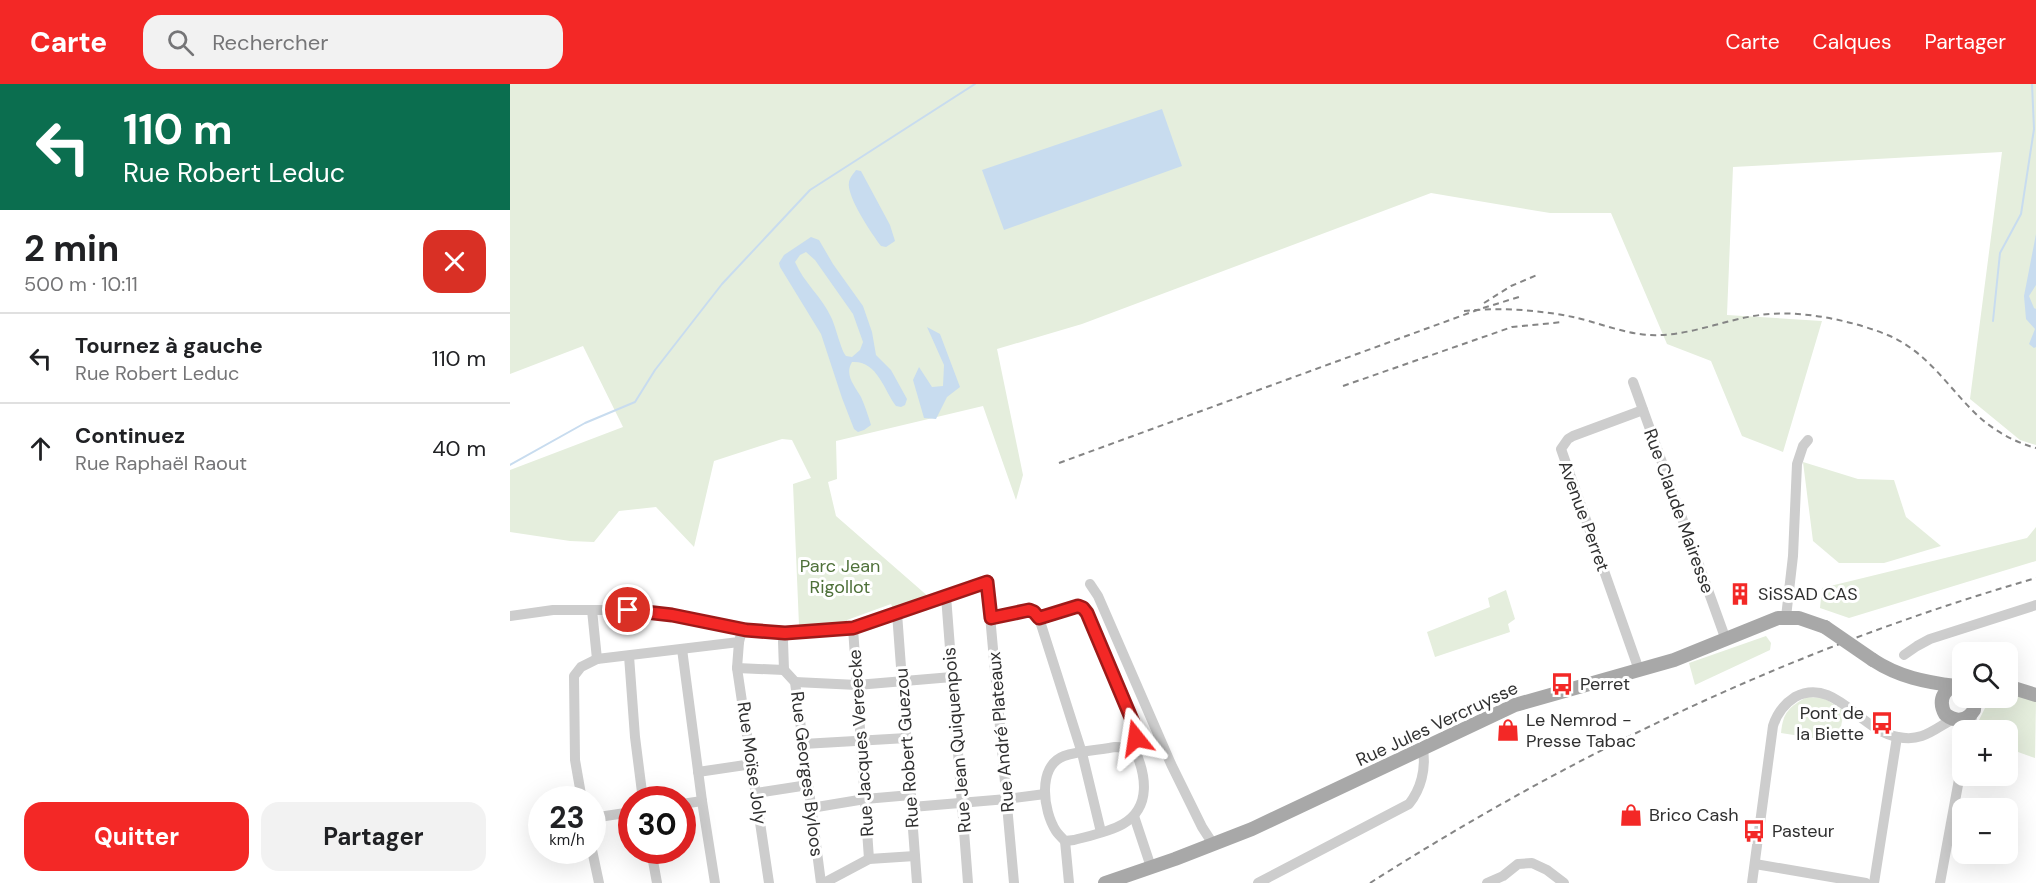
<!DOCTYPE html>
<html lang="fr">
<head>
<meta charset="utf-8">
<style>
  :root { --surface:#fff; --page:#f2f2f2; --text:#202124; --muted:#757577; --line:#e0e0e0; --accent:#f32826 }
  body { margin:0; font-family:"DM Sans",sans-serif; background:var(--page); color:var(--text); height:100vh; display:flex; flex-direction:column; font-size:22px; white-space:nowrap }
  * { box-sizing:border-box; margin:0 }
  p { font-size:20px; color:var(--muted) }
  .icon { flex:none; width:33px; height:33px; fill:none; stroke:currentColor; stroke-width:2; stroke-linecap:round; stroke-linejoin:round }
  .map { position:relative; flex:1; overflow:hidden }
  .sheet { display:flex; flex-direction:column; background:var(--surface); width:510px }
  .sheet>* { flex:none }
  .guide { background:#0b6e4f; color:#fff; overflow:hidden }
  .fabs { position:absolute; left:1442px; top:558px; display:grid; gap:12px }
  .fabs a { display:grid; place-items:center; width:66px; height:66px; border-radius:12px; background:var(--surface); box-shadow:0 6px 24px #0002; font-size:30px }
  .speed { position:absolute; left:18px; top:702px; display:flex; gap:12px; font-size:30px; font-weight:700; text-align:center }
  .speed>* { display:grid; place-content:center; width:78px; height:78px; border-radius:50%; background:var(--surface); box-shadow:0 6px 24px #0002; line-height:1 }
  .speed small { font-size:15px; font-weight:400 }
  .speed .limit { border:9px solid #d22; background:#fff; color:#111 }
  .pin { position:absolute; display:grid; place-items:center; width:51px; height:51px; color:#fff; margin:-26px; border:3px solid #fff; border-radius:50%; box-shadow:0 2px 6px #0007 }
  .me { position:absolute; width:66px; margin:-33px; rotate:345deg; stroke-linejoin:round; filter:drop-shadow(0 0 4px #0008) }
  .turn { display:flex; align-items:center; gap:21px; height:126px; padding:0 24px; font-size:27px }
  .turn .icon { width:78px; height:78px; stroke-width:2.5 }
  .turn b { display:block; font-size:42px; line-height:51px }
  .round { display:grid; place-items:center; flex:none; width:63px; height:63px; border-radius:18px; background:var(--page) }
  .overview { display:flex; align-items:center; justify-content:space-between; height:102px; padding:0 24px }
  h1 { font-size:36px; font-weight:700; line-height:45px }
  .button { display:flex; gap:12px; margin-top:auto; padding:12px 24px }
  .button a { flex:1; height:69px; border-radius:18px; background:var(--accent); color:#fff; font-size:24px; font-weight:700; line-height:69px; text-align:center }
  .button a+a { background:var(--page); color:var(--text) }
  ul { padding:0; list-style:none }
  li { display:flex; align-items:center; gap:18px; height:90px; padding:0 24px; border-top:2px solid var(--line) }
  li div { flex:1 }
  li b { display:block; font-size:22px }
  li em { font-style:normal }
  header { display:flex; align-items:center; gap:36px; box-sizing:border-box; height:84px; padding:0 30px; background:var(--accent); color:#fff }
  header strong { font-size:28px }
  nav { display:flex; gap:33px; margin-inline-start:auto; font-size:21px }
  .search { width:420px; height:54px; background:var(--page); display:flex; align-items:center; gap:15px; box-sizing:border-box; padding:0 21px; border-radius:18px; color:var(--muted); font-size:22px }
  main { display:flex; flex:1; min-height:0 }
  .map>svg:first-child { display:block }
  .green { fill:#e5eedd }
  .water { fill:#c8dcef; fill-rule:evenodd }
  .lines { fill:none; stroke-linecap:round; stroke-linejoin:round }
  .stream { stroke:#c8dcef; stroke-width:2 }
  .minor { stroke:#cdcdcd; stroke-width:10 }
  .major { stroke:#a8a8a8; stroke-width:14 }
  .rail { stroke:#858585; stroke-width:2; stroke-dasharray:6 4.5; stroke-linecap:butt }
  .major-bridge { stroke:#a8a8a8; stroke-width:14 }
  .route-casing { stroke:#9e1a19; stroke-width:15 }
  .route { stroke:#f32826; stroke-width:10 }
  .labels { text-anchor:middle; stroke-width:6; stroke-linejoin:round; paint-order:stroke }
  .street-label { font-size:18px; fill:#303030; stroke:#fff }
  .park-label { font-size:18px; fill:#4e7039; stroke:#fff }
  .poi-label { font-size:18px; fill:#303030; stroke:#fff; text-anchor:start }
</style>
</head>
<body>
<header>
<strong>Carte</strong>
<div class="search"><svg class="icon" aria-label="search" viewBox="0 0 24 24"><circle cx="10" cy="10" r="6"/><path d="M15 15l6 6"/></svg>Rechercher</div>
<nav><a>Carte</a><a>Calques</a><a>Partager</a></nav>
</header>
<main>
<section class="sheet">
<div class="guide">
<div class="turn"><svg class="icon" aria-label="left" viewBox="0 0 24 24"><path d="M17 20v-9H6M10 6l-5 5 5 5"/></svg><div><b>110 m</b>Rue Robert Leduc</div></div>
</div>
<div class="overview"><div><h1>2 min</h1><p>500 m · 10:11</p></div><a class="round" style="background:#d93025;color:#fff"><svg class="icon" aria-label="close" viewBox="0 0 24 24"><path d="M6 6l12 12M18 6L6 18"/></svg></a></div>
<ul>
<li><svg class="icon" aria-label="left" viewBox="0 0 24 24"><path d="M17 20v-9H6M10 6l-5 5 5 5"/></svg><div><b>Tournez à gauche</b><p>Rue Robert Leduc</p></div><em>110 m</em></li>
<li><svg class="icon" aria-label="ahead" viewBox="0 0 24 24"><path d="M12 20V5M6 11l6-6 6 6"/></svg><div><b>Continuez</b><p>Rue Raphaël Raout</p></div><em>40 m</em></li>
</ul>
<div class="button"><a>Quitter</a><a>Partager</a></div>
</section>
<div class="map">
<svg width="1526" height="799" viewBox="0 0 1526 799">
  <rect width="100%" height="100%" fill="#fff"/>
  <g class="green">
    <path d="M0,0H1526V361L1510,356L1460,315L1492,68L1223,83L1217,231L1312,237L1273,368L1232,352L1201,277L1157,260L1101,129H1040L921,109L572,240L487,265L513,391L506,416L473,322L326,357L327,395L318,398L326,432L420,514L384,527L381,520L337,536L335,542L289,541L283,400L301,394L282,356L272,355L204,377L184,463L146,423L109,427L84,458L60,457L0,448V386L113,343L73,262L0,290Z"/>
    <path d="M1293,378L1348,395L1384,396L1396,433L1431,462L1374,479H1329L1303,457Z"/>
    <path d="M1526,443V477L1339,534L1310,524L1312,504L1517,454Z"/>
    <path d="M996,506L1005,535L998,540L1000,548L925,573L917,548L980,523L978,514Z"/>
    <path d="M1256,552L1261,559L1260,566L1185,601L1179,579Z"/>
    <path d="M1497,609L1526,617L1525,674L1497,664V646H1464L1480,614H1497Z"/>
    <path d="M1297,613L1314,614L1334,627L1328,658L1271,649C1273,628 1279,623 1297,613Z"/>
  </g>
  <g class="water">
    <path d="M652,25L672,82L494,146L472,86Z"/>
    <path d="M346,86L351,87L380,141L385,157L376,163L371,162C362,150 336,112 339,98C340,93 344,89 346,86Z"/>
    <path d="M1526,150V201L1519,212L1524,224L1526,225V263L1524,264L1519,260L1525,245L1516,235L1514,212Z"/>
    <path d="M301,153L309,156L323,180L353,222L362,248L366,271L381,286L397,315L395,321L391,323L386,322C374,306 367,276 342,278C334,291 345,302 351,313C355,322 358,331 361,341L354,346L348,348L344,345L332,314L311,250L270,183L269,179L274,171ZM296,168L305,176L343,230L353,258L350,266L342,273L336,272C331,267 326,243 321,233C312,213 294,199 285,178L290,171Z"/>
    <path d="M417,243L430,250L450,303L437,313L426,335L414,334L403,296L409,283L422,303L433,302L434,281Z"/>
  </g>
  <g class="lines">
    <g class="stream">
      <path d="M1483,237L1490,169L1511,130L1524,45L1522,0"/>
      <path d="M0,381L75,339L125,318L145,286L212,200L300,106L465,0"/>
    </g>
    <g class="minor">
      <path d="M1123,298L1216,556"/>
      <path d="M580,500L588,512L661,680L692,743L703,760"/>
      <path d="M436,512L458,799"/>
      <path d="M82,526L87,575"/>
      <path d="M387,529L407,799"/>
      <path d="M0,532L43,526H118L162,531L235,546L275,549L343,544L477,498L504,799"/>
      <path d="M1276,533L1283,472L1287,380L1293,362L1298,356"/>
      <path d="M481,534L519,527L524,528L529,534L572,669L591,748"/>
      <path d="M529,534L568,522L573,524L577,529L625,643L624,664"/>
      <path d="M343,544L359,775"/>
      <path d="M275,549L273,557L274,586L285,598L311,799"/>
      <path d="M229,558L227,584L259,799"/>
      <path d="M172,565L192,717L205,799"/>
      <path d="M1394,571L1407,562L1420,555L1526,521"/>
      <path d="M119,572L125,653L133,716"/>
      <path d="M227,584L274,586"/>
      <path d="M1129,586L1051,365L1058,355L1063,352L1133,326"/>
      <path d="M285,598L347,601L442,593"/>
      <path d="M1459,646L1463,629"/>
      <path d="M293,660L397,654"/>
      <path d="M605,663L624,664C636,690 642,723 613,740C599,748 579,752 564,756L555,757C552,754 548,750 546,747C533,727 527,682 554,672C568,667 590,666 605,663Z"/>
      <path d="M188,688L242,680"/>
      <path d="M246,709L298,701"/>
      <path d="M72,716L65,676L64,592L71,583L87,575L229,558L232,546"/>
      <path d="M172,720L192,717"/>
      <path d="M402,723L497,715L535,710"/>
      <path d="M301,724L355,715L401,711"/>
      <path d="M624,732L641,783"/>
      <path d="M82,734L122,728"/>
      <path d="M555,757L559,799"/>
      <path d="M82,766L89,799"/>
      <path d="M141,766L147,799"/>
      <path d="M1245,780L1356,799"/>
      <path d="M314,799L359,775L405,772"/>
      <path d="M748,799L899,720C911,705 916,685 913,666"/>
      <path d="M977,799L993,792L1008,780L1022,779L1037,786L1054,799"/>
      <path d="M1242,799L1263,642C1267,629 1274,620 1285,613C1325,592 1350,647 1388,653C1412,658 1423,646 1443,635"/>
      <path d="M1364,799L1387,653"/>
      <path d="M1430,799L1452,679"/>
    </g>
    <g class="major">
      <path d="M1363,576C1389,593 1415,598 1446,602"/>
      <path d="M1452,602C1435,601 1427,615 1435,630C1446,639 1457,637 1464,626L1465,614"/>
      <path d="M1497,602L1526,611"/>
      <path d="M595,799L665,775L742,745L1005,621L1164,576L1268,534H1289L1315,543"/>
    </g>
    <g class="rail">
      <path d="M974,219L1001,202L1027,191"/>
      <path d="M954,227C989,223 1029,226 1063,233C1086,238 1116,250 1139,251C1177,253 1213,236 1250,231C1289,225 1345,237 1380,252C1418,269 1438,303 1467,331C1483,346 1504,358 1526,364"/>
      <path d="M833,302L1002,243L1053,238"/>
      <path d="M549,379L970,225L1012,212"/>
      <path d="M860,799C1069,666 1287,563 1526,494"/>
    </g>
    <path class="major-bridge" d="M1315,543L1363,576"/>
  </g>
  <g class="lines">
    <g class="route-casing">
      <path id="route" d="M118,526L162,531L236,546L275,549L343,544L477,498L481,534L519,526L524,528L529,534L568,522L573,524L577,529L625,643L626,654"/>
    </g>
    <use href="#route" class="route"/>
  </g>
  <defs>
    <g id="building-bare" transform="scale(1.8)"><path d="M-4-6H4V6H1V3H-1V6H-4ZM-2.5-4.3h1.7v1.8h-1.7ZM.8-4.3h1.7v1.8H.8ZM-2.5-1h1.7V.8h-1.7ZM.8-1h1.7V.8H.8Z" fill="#f32826" stroke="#fff" stroke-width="2.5" paint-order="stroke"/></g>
    <g id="bus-bare" transform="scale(1.8)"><path d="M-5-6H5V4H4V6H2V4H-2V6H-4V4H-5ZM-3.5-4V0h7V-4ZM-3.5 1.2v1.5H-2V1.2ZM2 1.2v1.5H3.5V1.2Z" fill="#f32826" stroke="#fff" stroke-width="2.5" paint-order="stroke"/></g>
    <g id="shop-bare" transform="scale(1.8)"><path d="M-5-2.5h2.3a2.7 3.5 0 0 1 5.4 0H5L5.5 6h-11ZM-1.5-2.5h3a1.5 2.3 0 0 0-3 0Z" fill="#f32826" stroke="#fff" stroke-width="2.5" paint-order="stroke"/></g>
  </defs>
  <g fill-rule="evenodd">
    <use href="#building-bare" x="1230" y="510"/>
    <use href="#bus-bare" x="1052" y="600"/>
    <use href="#bus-bare" x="1372" y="639"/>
    <use href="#shop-bare" x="998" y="646"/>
    <use href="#shop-bare" x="1121" y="731"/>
    <use href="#bus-bare" x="1244" y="747"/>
  </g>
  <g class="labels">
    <g class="street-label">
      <text transform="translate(1169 427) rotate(70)" y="6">Rue Claude Mairesse</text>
      <text transform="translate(1074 432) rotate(70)" y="6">Avenue Perret</text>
      <text transform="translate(927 640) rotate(-25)" y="6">Rue Jules Vercruysse</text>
      <text transform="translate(491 648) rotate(-95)" y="6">Rue André Plateaux</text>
      <text transform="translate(447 656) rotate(-95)" y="6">Rue Jean Quiquenpois</text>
      <text transform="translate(351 659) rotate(-94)" y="6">Rue Jacques Vereecke</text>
      <text transform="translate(397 664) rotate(-94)" y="6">Rue Robert Guezou</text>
      <text transform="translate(242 679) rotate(82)" y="6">Rue Moïse Joly</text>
      <text transform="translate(297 690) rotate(83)" y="6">Rue Georges Byloos</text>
    </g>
    <g class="park-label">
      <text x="330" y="488">Parc Jean<tspan x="330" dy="21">Rigollot</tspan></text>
    </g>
    <g class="poi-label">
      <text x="1248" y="516">SiSSAD CAS</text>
      <text x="1070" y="606">Perret</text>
      <text x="1354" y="635" text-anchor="end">Pont de<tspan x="1354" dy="21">la Biette</tspan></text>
      <text x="1016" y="642">Le Nemrod -<tspan x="1016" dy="21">Presse Tabac</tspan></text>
      <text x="1139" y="737">Brico Cash</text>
      <text x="1262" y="753">Pasteur</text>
    </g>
  </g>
</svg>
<div class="fabs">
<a><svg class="icon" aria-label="search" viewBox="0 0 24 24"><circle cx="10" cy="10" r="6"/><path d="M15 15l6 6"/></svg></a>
<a>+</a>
<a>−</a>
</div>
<div class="speed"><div>23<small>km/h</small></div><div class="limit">30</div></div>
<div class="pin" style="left:118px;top:526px;background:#d93025"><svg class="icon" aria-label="arrive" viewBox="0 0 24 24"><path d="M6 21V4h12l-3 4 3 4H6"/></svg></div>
<svg class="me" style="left:626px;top:654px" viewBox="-20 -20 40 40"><path d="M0-17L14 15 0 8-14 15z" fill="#f32826" stroke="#fff" stroke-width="4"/></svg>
</div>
</main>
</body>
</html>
